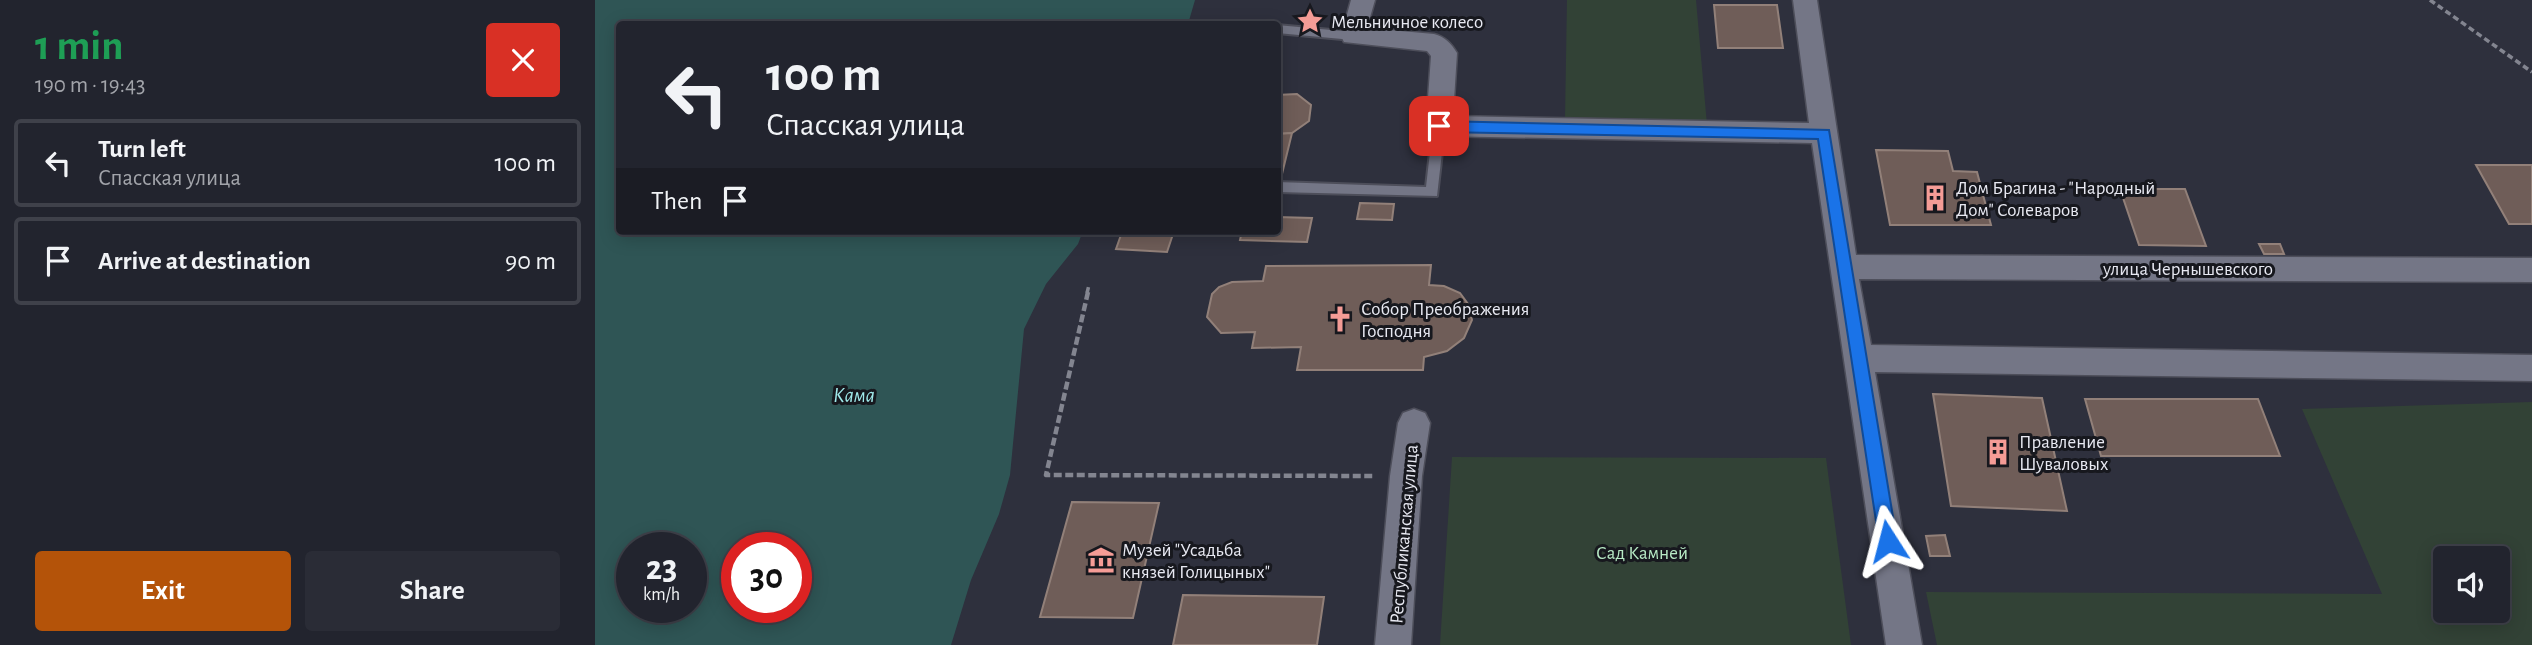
<!DOCTYPE html>
<html lang="en">
<head>
<meta charset="utf-8">
<style>
  :root { --surface:#22242e; --page:#2a2c36; --text:#f1f3f6; --muted:#a2a4aa; --line:#3f414a; --accent:#b45309 }
  body { margin:0; font-family:"Alegreya Sans",sans-serif; background:var(--page); color:var(--text); height:100vh; display:flex; flex-direction:column; font-size:26px; white-space:nowrap }
  * { box-sizing:border-box; margin:0 }
  p { font-size:23px; color:var(--muted) }
  .icon { flex:none; width:38px; height:38px; fill:none; stroke:currentColor; stroke-width:2; stroke-linecap:round; stroke-linejoin:round }
  .map { position:relative; flex:1; overflow:hidden }
  .details { display:flex; flex-direction:column; background:var(--surface); width:595px }
  .details>* { flex:none }
  .hud { position:absolute; left:21px; top:21px; width:665px; height:214px; border-radius:7px; box-shadow:0 4px 18px #0003,0 0 0 2px var(--line); background:#22242e; color:var(--text); overflow:hidden }
  .tools { position:absolute; left:1838px; top:546px; display:grid; gap:14px }
  .tools a { display:grid; place-items:center; width:77px; height:77px; border-radius:7px; background:var(--surface); box-shadow:0 4px 18px #0003,0 0 0 2px var(--line); font-size:35px }
  .speed { position:absolute; left:21px; top:532px; display:flex; gap:14px; font-size:35px; font-weight:700; text-align:center }
  .speed>* { display:grid; place-content:center; width:91px; height:91px; border-radius:50%; background:var(--surface); box-shadow:0 4px 18px #0003,0 0 0 2px var(--line); line-height:1 }
  .speed small { font-size:18px; font-weight:400 }
  .speed .limit { border:10px solid #d22; background:#fff; color:#111 }
  .pin { position:absolute; display:grid; place-items:center; width:60px; height:60px; color:#fff; margin:-30px; border-radius:14px; box-shadow:0 4px 10px #0006 }
  .me { position:absolute; width:77px; margin:-38px; rotate:351deg; stroke-linejoin:round; filter:drop-shadow(0 0 5px #0008) }
  .turn { display:flex; align-items:center; gap:24px; height:147px; padding:0 35px; font-size:32px }
  .turn .icon { width:91px; height:91px; stroke-width:2.5 }
  .turn b { display:block; font-size:49px; line-height:60px }
  .then { display:flex; align-items:center; height:66px; padding:0 35px; background:#0003; gap:14px; font-size:26px }
  .round { display:grid; place-items:center; flex:none; width:74px; height:74px; border-radius:7px; background:var(--page) }
  .summary { display:flex; align-items:center; justify-content:space-between; height:119px; padding:0 35px }
  h1 { font-size:42px; font-weight:600; line-height:52px; color:#1e9e55 }
  .button { display:flex; gap:14px; margin-top:auto; padding:14px 35px }
  .button a { flex:1; height:80px; border-radius:7px; background:var(--accent); color:#fff; font-size:28px; font-weight:600; line-height:80px; text-align:center }
  .button a+a { background:var(--page); color:var(--text) }
  ul { padding:0; list-style:none }
  li { display:flex; align-items:center; gap:21px; height:88px; margin:0 14px 10px; padding:0 21px; border:4px solid var(--line); border-radius:7px }
  li div { flex:1 }
  li b { display:block; font-size:26px }
  li em { font-style:normal }
  main { display:flex; flex:1; min-height:0 }
  .map>svg:first-child { display:block }
  .green { fill:#324236; fill-rule:evenodd }
  .water { fill:#2f5555; fill-rule:evenodd }
  .building { fill:#6f5d58; stroke:#928079; stroke-width:2 }
  .lines { fill:none; stroke-linecap:round; stroke-linejoin:round }
  .lane-casing { stroke:#4d4e5a; stroke-width:4 }
  .street-casing { stroke:#4d4e5a; stroke-width:3 }
  .path-far1 { stroke:#838590; stroke-width:3.5; stroke-dasharray:6 3.5; stroke-linecap:butt }
  .path { stroke:#838590; stroke-width:4.5; stroke-dasharray:8 3.5; stroke-linecap:butt }
  .lane { fill:#747686; fill-rule:evenodd }
  .street { fill:#747686; fill-rule:evenodd }
  .route { fill:#1a73e8; stroke:#114b97; stroke-width:2 }
  .labels { text-anchor:middle; stroke-width:6; stroke-linejoin:round; paint-order:stroke }
  .poi-label { font-size:19px; fill:#e8e9f2; stroke:#17181e; text-anchor:start }
  .street-label { font-size:19px; fill:#e8e9f2; stroke:#17181e }
  .park-label { font-size:19px; fill:#b7eac5; stroke:#17181e }
  .water-label { font-size:21px; font-style:italic; fill:#a0eaeb; stroke:#17181e }
</style>
</head>
<body>
<main>
<section class="details">
<div class="summary"><div><h1>1 min</h1><p>190 m · 19:43</p></div><a class="round" style="background:#d93025;color:#fff"><svg class="icon" aria-label="close" viewBox="0 0 24 24"><path d="M6 6l12 12M18 6L6 18"/></svg></a></div>
<ul>
<li><svg class="icon" aria-label="left" viewBox="0 0 24 24"><path d="M17 20v-9H6M10 6l-5 5 5 5"/></svg><div><b>Turn left</b><p>Спасская улица</p></div><em>100 m</em></li>
<li><svg class="icon" aria-label="arrive" viewBox="0 0 24 24"><path d="M6 21V4h12l-3 4 3 4H6"/></svg><div><b>Arrive at destination</b></div><em>90 m</em></li>
</ul>
<div class="button"><a>Exit</a><a>Share</a></div>
</section>
<div class="map">
<svg width="1937" height="645" viewBox="0 0 1937 645">
  <rect width="100%" height="100%" fill="#2e303d"/>
  <g class="green">
    <path d="M972,0H1101L1112,125L970,120Z"/>
    <path d="M1937,402V645H1342L1331,592L1787,594L1707,409ZM1850,558H1902V611H1850Z"/>
    <path d="M857,457L1231,458L1256,645H845Z"/>
  </g>
  <path class="water" d="M0,0H600L593,24H24V231H488L483,244L451,284L429,329L415,475L404,514L376,580L356,645H0ZM37,548H96V607H37ZM142,548H201V607H142Z"/>
  <g class="building">
    <path d="M1119,5H1182L1188,48H1123Z"/>
    <path d="M702,94L716,105L714,121L697,133L682,134V95Z"/>
    <path d="M697,133L687,174H682V134Z"/>
    <path d="M1281,150L1353,151L1358,171L1382,172L1396,225H1295Z"/>
    <path d="M1881,165H1937V224H1914Z"/>
    <path d="M1525,189H1590L1611,246L1544,245Z"/>
    <path d="M765,203L799,204L797,220L762,219Z"/>
    <path d="M682,217L717,218L712,242L645,240L647,231H682Z"/>
    <path d="M527,232L578,234L572,252L521,249Z"/>
    <path d="M1664,244H1685L1689,254H1669Z"/>
    <path d="M836,265L834,285L849,286L865,293L873,304L877,320L869,338L852,351L829,357L828,370H702L706,347L657,348L660,332L626,333L612,317L617,294L624,287L637,282L668,281L671,266Z"/>
    <path d="M1338,394L1447,398L1472,511L1356,506Z"/>
    <path d="M1490,399H1663L1685,456H1506Z"/>
    <path d="M477,502L564,503L538,618L445,617Z"/>
    <path d="M1350,535L1355,556H1335L1331,536Z"/>
    <path d="M588,595L729,597L722,645H578Z"/>
  </g>
  <g class="lines">
    <g class="lane-casing">
      <g id="lane">
        <path d="M682,25L758,32L764,36L758,40L682,33Z"/>
        <path d="M844,121L850,126L842,196L682,192V182L831,187L838,126Z"/>
      </g>
    </g>
    <g class="street-casing">
      <g id="street">
        <path d="M756,0H780L772,28L839,34C850,37 856,43 862,53L858,116L1214,123L1198,0H1222L1261,255L1937,258V282L1264,279L1276,345L1937,355V381L1280,372L1327,645H1291L1217,143L844,136L835,133L831,126L836,56L832,51L749,42L746,36Z"/>
        <path d="M819,409L830,413L835,423L827,476L816,645H780L795,476L803,423L808,413Z"/>
      </g>
    </g>
    <g class="path-far1">
      <path d="M1835,0L1937,72"/>
      <path d="M492,293L494,285"/>
    </g>
    <path class="path" d="M493,292L451,475L779,476"/>
    <use href="#lane" class="lane"/>
    <use href="#street" class="street"/>
  </g>
  <path class="route" d="M844,121L1234,130L1302,541L1299,547L1293,549L1287,547L1284,541L1223,139L844,132L836,126Z"/>
  <defs>
    <g id="sight-bare" transform="scale(2.1)"><path d="M0-6L1.8-2.2L6-1.7L2.9 1.2L3.7 5.4L0 3.3L-3.7 5.4L-2.9 1.2L-6-1.7L-1.8-2.2Z" fill="#f59c96" stroke="#17181e" stroke-width="2.5" paint-order="stroke"/></g>
    <g id="building-bare" transform="scale(2.1)"><path d="M-4-6H4V6H1V3H-1V6H-4ZM-2.5-4.3h1.7v1.8h-1.7ZM.8-4.3h1.7v1.8H.8ZM-2.5-1h1.7V.8h-1.7ZM.8-1h1.7V.8H.8Z" fill="#f59c96" stroke="#17181e" stroke-width="2.5" paint-order="stroke"/></g>
    <g id="church-bare" transform="scale(2.1)"><path d="M-1.2-6h2.4v3.5h3.3v2.4h-3.3V6h-2.4V-.1h-3.3v-2.4h3.3Z" fill="#f59c96" stroke="#17181e" stroke-width="2.5" paint-order="stroke"/></g>
    <g id="museum-bare" transform="scale(2.1)"><path d="M0-6L6-3V-2H-6V-3ZM-5-1h2V3h-2ZM-1-1h2V3h-2ZM3-1h2V3H3ZM-6 4H6V6H-6Z" fill="#f59c96" stroke="#17181e" stroke-width="2.5" paint-order="stroke"/></g>
  </defs>
  <g fill-rule="evenodd">
    <use href="#sight-bare" x="715" y="21"/>
    <use href="#building-bare" x="1340" y="198"/>
    <use href="#church-bare" x="745" y="319"/>
    <use href="#building-bare" x="1403" y="452"/>
    <use href="#museum-bare" x="506" y="560"/>
  </g>
  <g class="labels">
    <g class="poi-label">
      <text x="736" y="28">Мельничное колесо</text>
      <text x="1361" y="194">Дом Брагина - "Народный<tspan x="1361" dy="22">Дом" Солеваров</tspan></text>
      <text x="766" y="315">Собор Преображения<tspan x="766" dy="22">Господня</tspan></text>
      <text x="1424" y="448">Правление<tspan x="1424" dy="22">Шуваловых</tspan></text>
      <text x="527" y="556">Музей "Усадьба<tspan x="527" dy="22">князей Голицыных"</tspan></text>
    </g>
    <g class="street-label">
      <text x="1593" y="275">улица Чернышевского</text>
      <text transform="translate(808 534) rotate(-85)" y="7">Республиканская улица</text>
    </g>
    <g class="park-label">
      <text x="1047" y="559">Сад Камней</text>
    </g>
    <g class="water-label">
      <text x="259" y="402">Кама</text>
    </g>
  </g>
</svg>
<div class="tools">
<a><svg class="icon" aria-label="sound" viewBox="0 0 24 24"><path d="M4 9h4l5-4v14l-5-4H4zM17 9q2 3 0 6"/></svg></a>
</div>
<div class="speed"><div>23<small>km/h</small></div><div class="limit">30</div></div>
<div class="pin" style="left:844px;top:126px;background:#d93025"><svg class="icon" aria-label="arrive" viewBox="0 0 24 24"><path d="M6 21V4h12l-3 4 3 4H6"/></svg></div>
<svg class="me" style="left:1293px;top:541px" viewBox="-20 -20 40 40"><path d="M0-17L14 15 0 8-14 15z" fill="#1a73e8" stroke="#fff" stroke-width="4"/></svg>
<div class="hud">
<div class="turn"><svg class="icon" aria-label="left" viewBox="0 0 24 24"><path d="M17 20v-9H6M10 6l-5 5 5 5"/></svg><div><b>100 m</b>Спасская улица</div></div>
<div class="then">Then<svg class="icon" aria-label="arrive" viewBox="0 0 24 24"><path d="M6 21V4h12l-3 4 3 4H6"/></svg></div>
</div>
</div>
</main>
</body>
</html>
